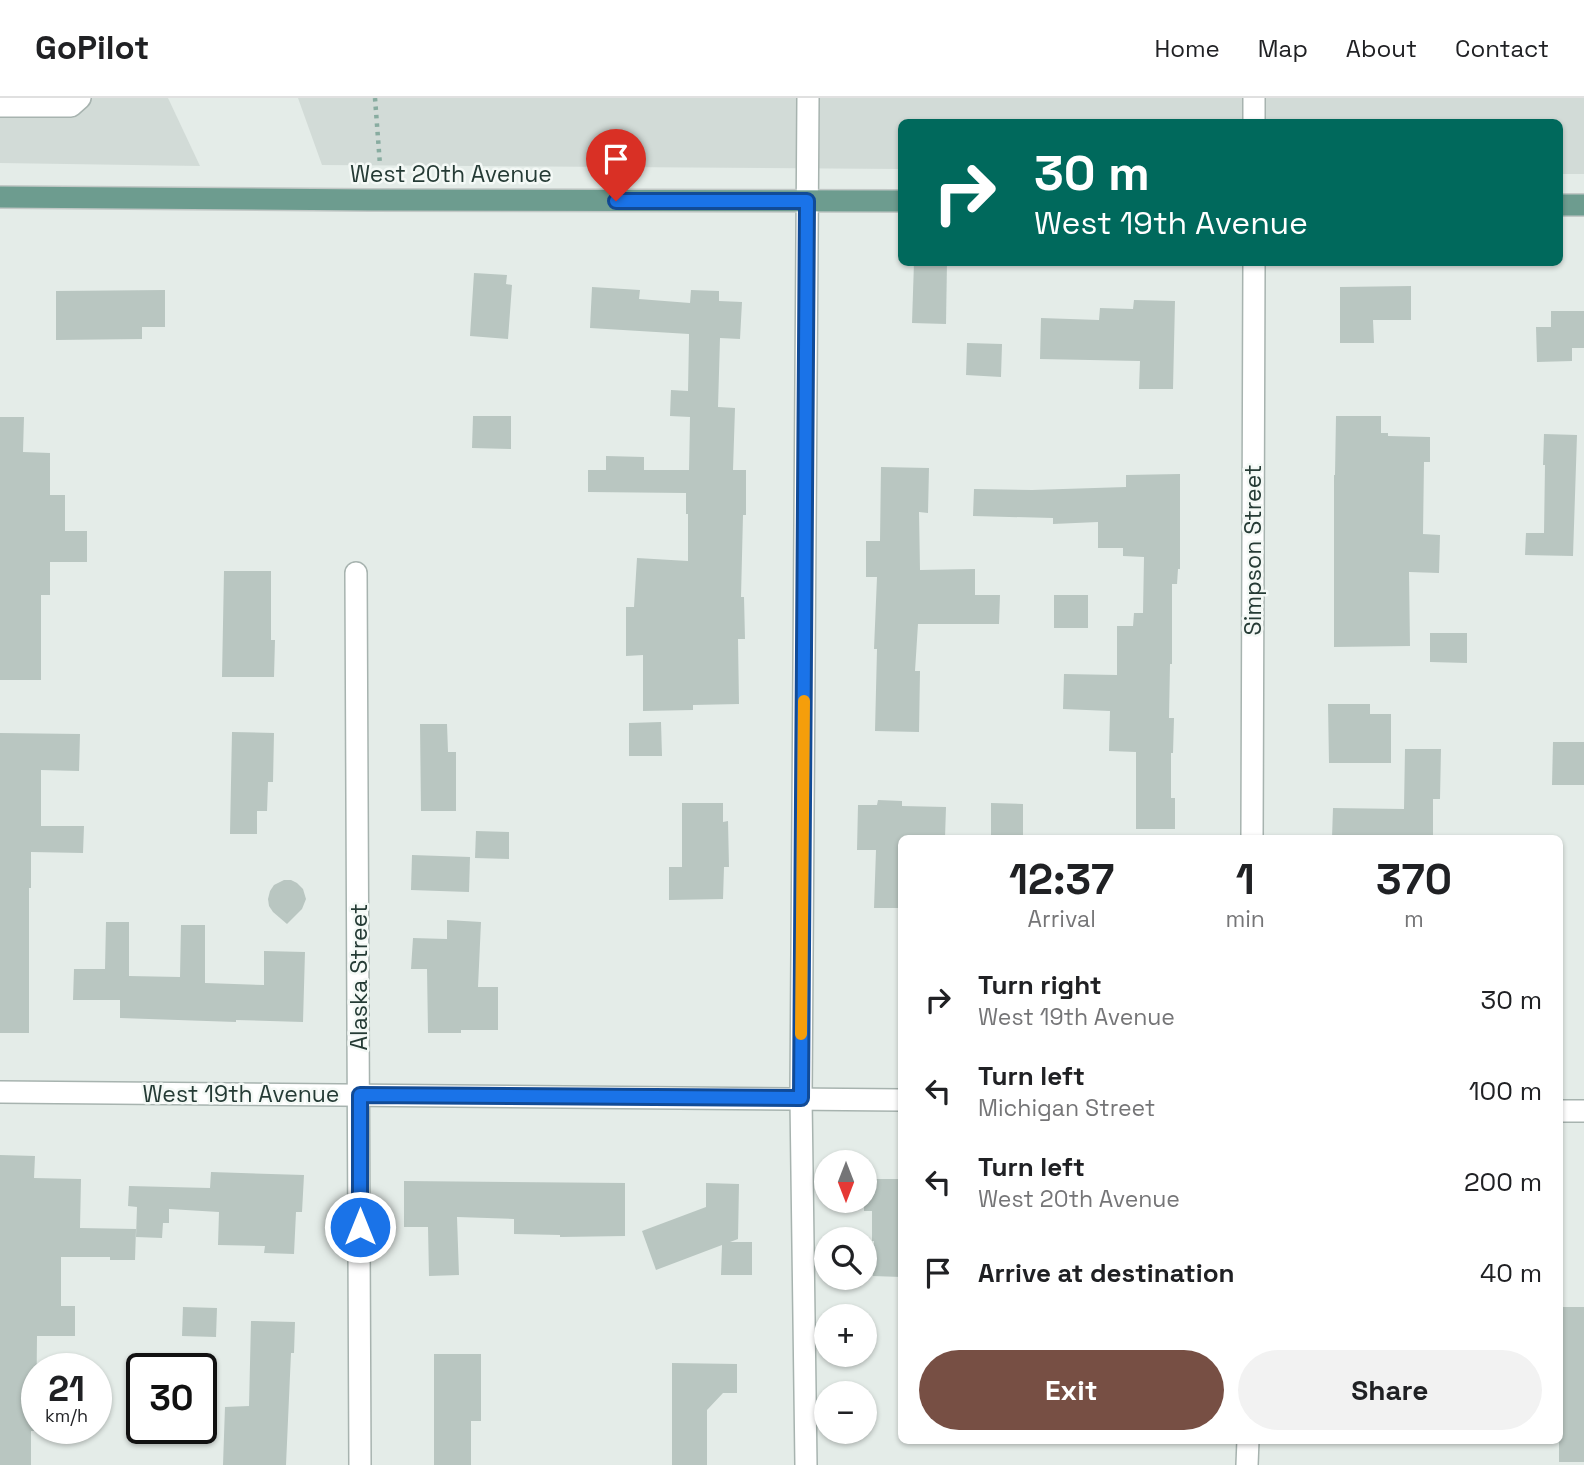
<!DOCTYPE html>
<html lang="en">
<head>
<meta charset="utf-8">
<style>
  :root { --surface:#fff; --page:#f2f2f2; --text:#202124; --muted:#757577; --line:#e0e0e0; --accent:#774f44 }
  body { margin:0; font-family:"Space Grotesk",sans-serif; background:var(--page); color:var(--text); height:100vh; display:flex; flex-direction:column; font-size:26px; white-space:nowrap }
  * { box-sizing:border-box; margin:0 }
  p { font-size:23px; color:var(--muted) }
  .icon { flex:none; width:38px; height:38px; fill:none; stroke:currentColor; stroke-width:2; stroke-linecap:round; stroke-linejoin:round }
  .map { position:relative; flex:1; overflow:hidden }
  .drawer { position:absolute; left:898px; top:737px; width:665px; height:609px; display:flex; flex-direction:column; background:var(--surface); border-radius:10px; box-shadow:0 2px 5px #0004 }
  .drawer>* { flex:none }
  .top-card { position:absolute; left:898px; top:21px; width:665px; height:147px; border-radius:10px; box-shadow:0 2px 5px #0004; background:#00695c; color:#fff; overflow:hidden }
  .needle { width:46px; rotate:180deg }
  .tools { position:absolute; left:814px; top:1052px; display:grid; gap:14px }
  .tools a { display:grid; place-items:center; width:63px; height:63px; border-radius:50%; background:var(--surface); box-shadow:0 2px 5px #0004; font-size:35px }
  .speed { position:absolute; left:21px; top:1255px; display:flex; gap:14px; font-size:35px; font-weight:700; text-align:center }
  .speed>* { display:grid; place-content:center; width:91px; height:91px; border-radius:50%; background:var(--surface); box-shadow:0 2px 5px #0004; line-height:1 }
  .speed small { font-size:18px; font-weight:400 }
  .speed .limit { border:4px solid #111; border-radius:10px; background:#fff; color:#111 }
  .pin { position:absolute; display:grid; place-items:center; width:60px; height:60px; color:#fff; margin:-72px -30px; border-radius:50% 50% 50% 0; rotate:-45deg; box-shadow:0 0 7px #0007 }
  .pin .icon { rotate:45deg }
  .me { position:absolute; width:77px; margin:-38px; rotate:0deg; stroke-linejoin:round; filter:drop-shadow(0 0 5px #0008) }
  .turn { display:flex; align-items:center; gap:24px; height:147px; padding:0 21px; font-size:32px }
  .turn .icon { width:91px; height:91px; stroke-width:2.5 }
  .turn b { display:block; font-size:49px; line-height:60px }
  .eta { display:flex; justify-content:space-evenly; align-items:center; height:119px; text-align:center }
  .eta b { font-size:42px; font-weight:700; line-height:49px }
  .cta { display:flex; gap:14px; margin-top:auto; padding:14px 21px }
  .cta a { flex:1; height:80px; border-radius:42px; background:var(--accent); color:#fff; font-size:28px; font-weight:700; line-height:80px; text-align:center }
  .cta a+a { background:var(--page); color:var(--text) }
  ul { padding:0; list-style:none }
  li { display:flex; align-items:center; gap:21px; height:91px; padding:0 21px }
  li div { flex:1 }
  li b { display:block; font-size:26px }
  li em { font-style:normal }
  header { display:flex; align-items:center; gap:42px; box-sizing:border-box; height:98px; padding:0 35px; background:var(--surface); border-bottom:2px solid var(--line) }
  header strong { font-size:33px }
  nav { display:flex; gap:38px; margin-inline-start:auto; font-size:24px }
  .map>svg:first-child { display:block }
  .built { fill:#d2dbd7 }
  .building { fill:#b9c6c1 }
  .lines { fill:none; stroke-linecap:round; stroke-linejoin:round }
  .minor-casing { stroke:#a7b3af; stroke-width:24 }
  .major-casing { stroke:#c2c8c6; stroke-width:24 }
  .path { stroke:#88aca0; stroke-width:4.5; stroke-dasharray:3.5 5; stroke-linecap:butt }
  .minor { stroke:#fff; stroke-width:21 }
  .major { stroke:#6d9c8f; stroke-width:21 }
  .route-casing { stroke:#114b97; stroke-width:18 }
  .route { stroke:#1a73e8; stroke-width:12 }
  .slow { stroke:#f59e0b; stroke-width:12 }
  .labels { text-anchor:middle; stroke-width:5; stroke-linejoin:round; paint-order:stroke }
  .street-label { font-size:23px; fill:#253b35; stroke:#f4f9f6 }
</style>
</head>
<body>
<header>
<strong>GoPilot</strong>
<nav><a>Home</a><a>Map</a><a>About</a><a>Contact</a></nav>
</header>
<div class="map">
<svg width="1584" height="1367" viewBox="0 0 1584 1367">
  <rect width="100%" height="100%" fill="#e4ece8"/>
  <g class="built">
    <path d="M0,0H168L200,68L0,65Z"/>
    <path d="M298,0H1584V76H1559V24H901V71L322,67Z"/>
  </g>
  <g class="building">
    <path d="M914,164H947L946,226L912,225Z"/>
    <path d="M474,175L507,177L506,186L512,187L508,241L470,238Z"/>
    <path d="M1411,188V222H1373L1374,245H1340V189Z"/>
    <path d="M592,189L640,192L639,201L690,205L691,192L719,193V203L742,204L740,241L720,240L718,309L735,310L733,372H746V417H743L741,499H744L745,541H738L739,606L693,607V612L643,613V557L626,558V509H634L637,460L688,463V416H686V395L588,394V372H606V358L644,359V372H689L690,319L670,318L671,292L688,293L689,239V236L590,230Z"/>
    <path d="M165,192V229H142V241L56,242V193Z"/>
    <path d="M1134,202L1175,203L1173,291H1139L1140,263L1040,261L1041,220L1099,222L1100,210L1133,211Z"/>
    <path d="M1551,213H1584V250H1572V263L1537,264L1536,229H1551Z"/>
    <path d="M967,245L1002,246L1001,279L966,277Z"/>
    <path d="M473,318H511V351L472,350Z"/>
    <path d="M1336,318H1381V335H1388V338L1430,339V364H1424L1423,436L1440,437L1439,475L1409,474L1410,548L1334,549V377H1335Z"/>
    <path d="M0,319H24L23,354L50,355V397H65V433H87V464H50V497H41V582H0Z"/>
    <path d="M1544,336L1577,337L1573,458L1525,457L1526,435H1544L1545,367H1543Z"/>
    <path d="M881,369L929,370L928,415L919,414L920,472L975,471V497H1000L999,526H918L915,573H920L919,634L875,633L877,551H874L877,479H866V443H880Z"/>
    <path d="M1180,376V471H1178L1177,486H1172V566H1170L1169,620H1174L1173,655H1171V700H1175V731H1136V654L1109,653L1110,613L1063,611L1064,576L1117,577V528H1133L1134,515H1143L1144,459L1123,458V450H1098V424L1053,426V420L973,418L974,391L1032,392L1126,389V377Z"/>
    <path d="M224,473H271V542H275L274,579H222Z"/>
    <rect x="1054" y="497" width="34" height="33"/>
    <path d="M1430,535H1467V565L1430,564Z"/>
    <path d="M1328,606H1370V616H1391V665H1329Z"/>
    <path d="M661,624L662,658H629V625Z"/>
    <path d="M420,626H447L448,654H456V713H421Z"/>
    <path d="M232,634L274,635L273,684H268L267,713H257V736H230Z"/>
    <path d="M0,635L80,636L79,673L41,672V728H84L83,755L31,754V790H29V935H0Z"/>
    <path d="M1553,644H1584V687H1552Z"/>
    <path d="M1405,651H1441L1440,701H1433V740H1332L1333,710L1404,711Z"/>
    <path d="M878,702L902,703V708L946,709L945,740H901V810H874L876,752H857L858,707H877Z"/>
    <path d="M682,705H723V724L728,723L729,769H724L723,801L669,802V769H682Z"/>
    <path d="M991,705L1023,706V740H991Z"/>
    <path d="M476,733L509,734V761L475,760Z"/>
    <path d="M412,757L470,759L469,794L411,792Z"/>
    <path d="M284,782H291L297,785L303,791L306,801L302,811L287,826L273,814L269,808L268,801L270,793L274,787Z"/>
    <path d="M447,822L481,824L478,889H498V932H461V935H428L427,871H411L413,840L447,841Z"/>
    <path d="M106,824H129V878L180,879L181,827H205V885L264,887V853L305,854L303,924L236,922V924L120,920V902H73L74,871H105Z"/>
    <path d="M0,1057L35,1058L34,1080L81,1081L80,1130L136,1131L135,1162H110V1159H61V1208H75V1238H37L36,1333H31V1367H0Z"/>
    <path d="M211,1074L304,1077L302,1114H296L294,1156L264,1155L265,1148L218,1147L219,1114L169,1111V1125H163L162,1140L136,1139L137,1109L128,1108L129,1088L210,1090Z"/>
    <path d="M864,1081H901V1179L873,1178L874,1143H872V1113H864Z"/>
    <path d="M404,1083L625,1085V1138L560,1139V1137L514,1136V1121L457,1119L459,1177L429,1178L428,1129H404Z"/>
    <path d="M706,1085L739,1086L738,1141L730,1144H752V1177H721L722,1147L656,1172L642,1133L706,1109Z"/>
    <path d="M183,1209L217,1210L216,1239L182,1238Z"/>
    <rect x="1559" y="1209" width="25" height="155"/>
    <path d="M251,1223L295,1224L294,1255H291L286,1367H223L225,1309L249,1308Z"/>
    <path d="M434,1256H481V1323H471V1367H434Z"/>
    <path d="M672,1265L737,1266V1295H723L707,1312V1367H672Z"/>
  </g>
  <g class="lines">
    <g class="minor-casing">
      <g id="minor">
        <path d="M0,8H71L80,0"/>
        <path d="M1254,24V0"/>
        <path d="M356,475L360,1367"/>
        <path d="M1252,740L1254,164"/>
        <path d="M0,994L901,1002"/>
        <path d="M1559,1013H1584"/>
        <path d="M806,1367L801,1000L808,0"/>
        <path d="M1247,1367L1248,1342"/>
      </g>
    </g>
    <g class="major-casing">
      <g id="major">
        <path d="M0,99L370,102L901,103"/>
        <path d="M1559,107H1584"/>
      </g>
    </g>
    <path class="path" d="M375,0L380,67"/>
    <use href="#minor" class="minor"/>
    <use href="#major" class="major"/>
  </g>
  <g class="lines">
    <g class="route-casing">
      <path id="route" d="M360,1129V997L801,1000L807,103H616"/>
    </g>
    <use href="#route" class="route"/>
    <path class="slow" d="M801,936L804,603"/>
  </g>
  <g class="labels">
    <g class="street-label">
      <text x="451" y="84">West 20th Avenue</text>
      <text transform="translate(1253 452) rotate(-90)" y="8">Simpson Street</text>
      <text transform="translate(359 879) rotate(-90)" y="8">Alaska Street</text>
      <text x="241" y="1004">West 19th Avenue</text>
    </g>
  </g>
</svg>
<div class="tools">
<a><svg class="needle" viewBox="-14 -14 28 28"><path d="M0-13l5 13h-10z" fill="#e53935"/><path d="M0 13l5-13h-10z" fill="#757577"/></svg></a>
<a><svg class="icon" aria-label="search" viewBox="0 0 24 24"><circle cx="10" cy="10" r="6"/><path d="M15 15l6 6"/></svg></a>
<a>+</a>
<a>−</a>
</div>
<div class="speed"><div>21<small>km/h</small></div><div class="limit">30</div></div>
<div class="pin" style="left:616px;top:103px;background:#d93025"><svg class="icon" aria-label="arrive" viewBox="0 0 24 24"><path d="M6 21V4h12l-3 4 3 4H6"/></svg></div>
<svg class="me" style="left:360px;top:1129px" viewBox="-20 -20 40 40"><circle r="17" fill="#1a73e8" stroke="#fff" stroke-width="3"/><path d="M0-11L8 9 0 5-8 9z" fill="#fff"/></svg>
<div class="top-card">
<div class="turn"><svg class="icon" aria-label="right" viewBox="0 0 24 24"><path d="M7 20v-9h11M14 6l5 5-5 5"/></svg><div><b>30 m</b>West 19th Avenue</div></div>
</div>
<section class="drawer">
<div class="eta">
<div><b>12:37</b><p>Arrival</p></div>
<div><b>1</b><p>min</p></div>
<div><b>370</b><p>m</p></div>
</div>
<ul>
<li><svg class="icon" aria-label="right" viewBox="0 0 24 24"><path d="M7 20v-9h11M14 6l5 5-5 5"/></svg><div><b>Turn right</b><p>West 19th Avenue</p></div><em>30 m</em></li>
<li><svg class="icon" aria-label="left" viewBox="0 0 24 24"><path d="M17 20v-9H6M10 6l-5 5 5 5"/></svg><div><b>Turn left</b><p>Michigan Street</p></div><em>100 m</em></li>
<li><svg class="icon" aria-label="left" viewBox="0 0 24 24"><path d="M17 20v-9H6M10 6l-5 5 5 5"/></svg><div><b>Turn left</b><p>West 20th Avenue</p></div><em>200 m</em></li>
<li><svg class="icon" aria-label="arrive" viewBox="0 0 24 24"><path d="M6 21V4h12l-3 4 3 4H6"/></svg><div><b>Arrive at destination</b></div><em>40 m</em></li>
</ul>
<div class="cta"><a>Exit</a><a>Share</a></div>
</section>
</div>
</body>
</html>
